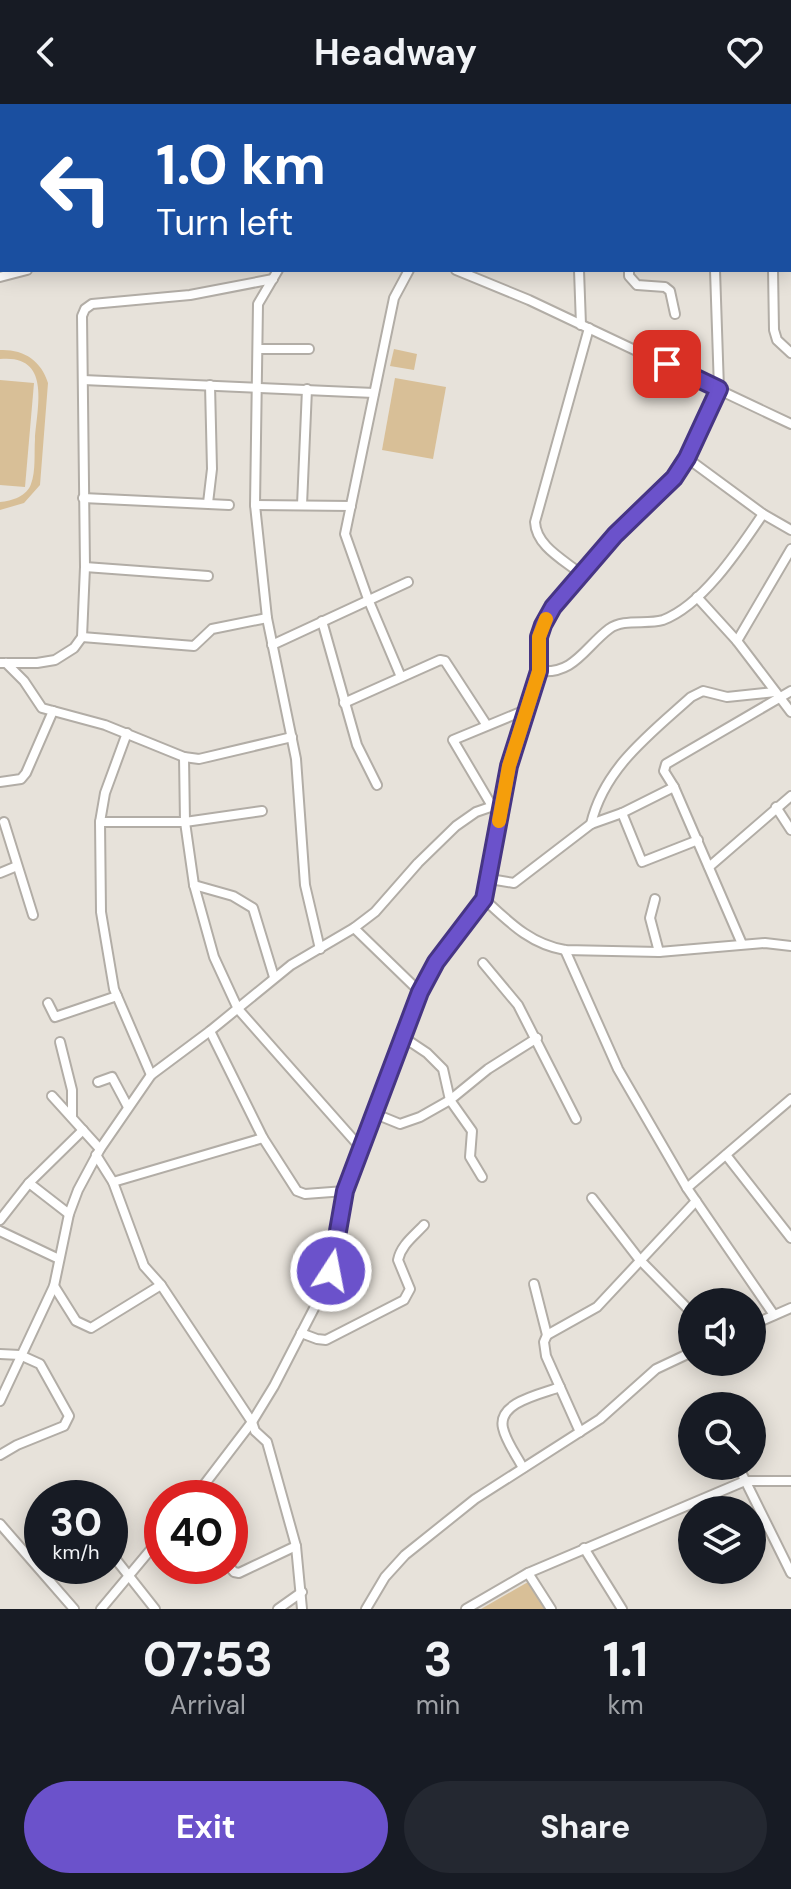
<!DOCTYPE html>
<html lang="en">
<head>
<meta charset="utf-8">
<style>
  :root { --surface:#171b24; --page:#242831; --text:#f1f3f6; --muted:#9ea1a6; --accent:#6b52cb }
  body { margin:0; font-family:"DM Sans",sans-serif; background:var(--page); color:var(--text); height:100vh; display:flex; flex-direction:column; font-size:30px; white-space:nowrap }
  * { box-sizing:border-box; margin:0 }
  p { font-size:26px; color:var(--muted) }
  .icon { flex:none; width:44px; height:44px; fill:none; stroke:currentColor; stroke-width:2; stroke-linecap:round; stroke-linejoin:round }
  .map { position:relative; height:1505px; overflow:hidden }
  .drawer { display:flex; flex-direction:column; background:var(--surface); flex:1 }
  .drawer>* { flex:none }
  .top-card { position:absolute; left:0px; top:0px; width:792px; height:168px; box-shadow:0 4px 20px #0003; background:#1a4fa0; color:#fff; overflow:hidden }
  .fabs { position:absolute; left:678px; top:1184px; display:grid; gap:16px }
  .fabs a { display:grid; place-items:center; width:88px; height:88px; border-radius:50%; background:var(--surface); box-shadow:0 4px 20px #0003; font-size:40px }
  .speed { position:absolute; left:24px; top:1376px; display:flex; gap:16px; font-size:40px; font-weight:700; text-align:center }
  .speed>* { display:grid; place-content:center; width:104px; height:104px; border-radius:50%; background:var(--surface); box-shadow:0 4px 20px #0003; line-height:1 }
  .speed small { font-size:20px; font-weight:400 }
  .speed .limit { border:12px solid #d22; background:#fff; color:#111 }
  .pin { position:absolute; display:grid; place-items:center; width:68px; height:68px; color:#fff; margin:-34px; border-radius:16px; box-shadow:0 4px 12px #0006 }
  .me { position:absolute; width:88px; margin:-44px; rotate:11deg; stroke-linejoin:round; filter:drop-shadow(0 0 6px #0008) }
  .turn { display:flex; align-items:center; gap:28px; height:168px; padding:0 24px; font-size:36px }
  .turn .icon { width:104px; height:104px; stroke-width:2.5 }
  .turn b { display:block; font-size:56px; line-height:68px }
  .eta { display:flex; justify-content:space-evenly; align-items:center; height:136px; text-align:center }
  .eta b { font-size:48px; font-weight:700; line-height:56px }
  .action { display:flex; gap:16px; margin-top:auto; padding:16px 24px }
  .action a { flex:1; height:92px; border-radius:48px; background:var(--accent); color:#fff; font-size:32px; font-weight:700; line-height:92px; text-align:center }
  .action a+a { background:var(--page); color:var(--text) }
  header { display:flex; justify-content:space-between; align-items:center; height:104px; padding:0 24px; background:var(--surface); font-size:36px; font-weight:700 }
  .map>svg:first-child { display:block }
  .green { fill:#d8bf97 }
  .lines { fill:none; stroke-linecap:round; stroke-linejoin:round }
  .minor-casing { stroke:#b2ada6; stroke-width:12 }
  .minor { stroke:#fff; stroke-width:8 }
  .route-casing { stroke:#463584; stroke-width:20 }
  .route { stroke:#6b52cb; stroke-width:14 }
  .slow { stroke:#f59e0b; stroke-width:14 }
</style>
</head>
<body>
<header><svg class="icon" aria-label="back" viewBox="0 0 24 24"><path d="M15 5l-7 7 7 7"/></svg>Headway<svg class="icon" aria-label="heart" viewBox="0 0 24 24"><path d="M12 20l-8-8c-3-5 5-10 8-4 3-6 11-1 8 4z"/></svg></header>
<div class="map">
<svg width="791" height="1505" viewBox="0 0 791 1505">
  <rect width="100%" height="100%" fill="#e7e2da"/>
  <g class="green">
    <path d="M394,245L417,250L414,266L390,262Z"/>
    <path d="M0,246C23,245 41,256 48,279L40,381L24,399L0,406V398C12,397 27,392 31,380C36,367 34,349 35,335C37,303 52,250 0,255Z"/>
    <path d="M395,274L446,283L433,355L382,346Z"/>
    <path d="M0,276L34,279L25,383L0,381Z"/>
    <path d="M528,1478L545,1505H481Z"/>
  </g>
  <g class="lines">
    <g class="minor-casing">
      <g id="minor">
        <path d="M572,0V2"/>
        <path d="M614,0V2"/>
        <path d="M708,0V2"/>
        <path d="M764,0V2"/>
        <path d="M790,52H791"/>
        <path d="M790,142H791"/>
        <path d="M278,166L258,200L255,401L267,514L296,655L305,781L320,845"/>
        <path d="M456,166L529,196L791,320"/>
        <path d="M579,166L581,221"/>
        <path d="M629,166V172L637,181L665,183L670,187L675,210"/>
        <path d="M773,166L774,226L777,236L791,249"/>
        <path d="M0,173L27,166"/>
        <path d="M258,245H309"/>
        <path d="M83,276L374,289"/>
        <path d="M687,354L763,410L791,426"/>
        <path d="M83,394L229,401"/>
        <path d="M208,399L212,365L210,281"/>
        <path d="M255,401L351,402"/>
        <path d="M302,401L307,285"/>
        <path d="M85,463L208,472"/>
        <path d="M581,470C564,456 536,442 535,418L589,224"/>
        <path d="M697,493L737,537L791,608"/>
        <path d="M322,517L357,641L377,681"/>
        <path d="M82,533L194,542L212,525L267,514"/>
        <path d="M737,537L791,445"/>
        <path d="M272,541L408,478"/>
        <path d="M0,559H37L55,556L74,544L82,533L85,463L82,212L85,205L92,200L190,191L273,175"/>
        <path d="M6,559L24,577L42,604L105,621L184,653L199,655L292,633"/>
        <path d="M539,567C574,571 585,543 609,525C624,514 646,521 663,516C703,501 740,444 763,410"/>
        <path d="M401,573L368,495L345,430L394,194L409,166"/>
        <path d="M344,599L440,556L445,557L486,620"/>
        <path d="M127,629L105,689L100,718L101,808L114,885L151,971"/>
        <path d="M184,653L185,718L194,781L214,853L238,905L360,1043"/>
        <path d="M0,678L21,675L26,669L53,607"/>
        <path d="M674,683L664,667L666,660L791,587"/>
        <path d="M492,702L453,636L528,605"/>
        <path d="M776,703L791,726"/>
        <path d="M622,709L642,758L698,736"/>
        <path d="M4,718L33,811"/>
        <path d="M100,718H185L262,707"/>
        <path d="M591,720C604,664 650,630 691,593L703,587L727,593L775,588"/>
        <path d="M709,763L791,692"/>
        <path d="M0,769L17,762"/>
        <path d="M490,775L514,779L591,720L622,709L674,683L742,840"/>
        <path d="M194,781L233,792L253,804L274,873"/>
        <path d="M484,795C509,818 530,840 565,846L659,848L765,839L791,842"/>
        <path d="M655,795L650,814L659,848"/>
        <path d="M354,824L420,888"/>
        <path d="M565,846L618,965L687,1084L774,1211"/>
        <path d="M483,859L518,901L576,1015"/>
        <path d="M48,899L55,913L117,892"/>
        <path d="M210,927L263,1034L297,1087L305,1090L345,1087"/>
        <path d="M401,937L412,939L427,949L443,965L450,996L472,1027L470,1053L482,1073"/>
        <path d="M60,938L72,986V1013"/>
        <path d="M98,978L112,973L128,1003"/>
        <path d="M52,992L100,1045"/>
        <path d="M373,1009L400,1020L420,1013L450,996L488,965L537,934"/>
        <path d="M96,1051L113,1078L144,1162L161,1181L252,1318L255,1327L267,1338L296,1442L302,1505"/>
        <path d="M726,1051L791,1134"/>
        <path d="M113,1078L263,1034"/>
        <path d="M29,1079L69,1110"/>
        <path d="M687,1084L791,995"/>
        <path d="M592,1094L639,1155L692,1209"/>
        <path d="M0,1116L29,1079L83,1026"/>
        <path d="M0,1127L59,1155"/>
        <path d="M534,1180L547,1231L544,1238L546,1252L580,1328"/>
        <path d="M54,1182L76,1217L91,1224L161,1181"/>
        <path d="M752,1221L791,1204"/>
        <path d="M301,1229L317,1235L326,1236L404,1196L410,1185L398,1156C401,1141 414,1132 424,1121"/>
        <path d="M547,1231L597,1203L696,1097"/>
        <path d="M0,1250L20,1251L40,1260L69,1312L64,1322L17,1341L0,1351"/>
        <path d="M0,1297L54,1182L69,1110L78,1086L100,1045L151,971L210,927L291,861L354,824L375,808L418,759L456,722L476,708L502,699"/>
        <path d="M738,1362L791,1469"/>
        <path d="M523,1364C517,1352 506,1338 503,1324C497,1298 542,1290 560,1283"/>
        <path d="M59,1387L65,1394"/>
        <path d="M194,1394L252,1318L274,1282L324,1185L335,1154L345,1087L420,888L436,858L484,795L509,662L539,567V533L543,521L553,503L615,431L674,374L687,354L719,285L715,166"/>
        <path d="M0,1420L74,1505"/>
        <path d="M584,1444L622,1505"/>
        <path d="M110,1448L155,1505"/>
        <path d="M229,1462L234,1468L239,1469L296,1442"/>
        <path d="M528,1469L551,1505"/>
        <path d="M101,1505L162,1432"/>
        <path d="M278,1505L302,1488"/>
        <path d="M366,1505L385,1473L405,1451L475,1395L600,1315L656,1265L692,1248"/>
        <path d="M466,1505L528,1469L745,1377H791"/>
      </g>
    </g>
    <use href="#minor" class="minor"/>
  </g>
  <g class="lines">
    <g class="route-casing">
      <path id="route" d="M331,1167L345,1087L420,888L436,858L484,795L509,662L539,567V533L543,521L553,503L615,431L674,374L687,354L719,285L667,260"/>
    </g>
    <use href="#route" class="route"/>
    <path class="slow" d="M499,717L509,662L539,567V533L546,515"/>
  </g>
</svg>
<div class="fabs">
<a><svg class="icon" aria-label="sound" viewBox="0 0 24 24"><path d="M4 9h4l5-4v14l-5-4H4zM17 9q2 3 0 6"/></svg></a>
<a><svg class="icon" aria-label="search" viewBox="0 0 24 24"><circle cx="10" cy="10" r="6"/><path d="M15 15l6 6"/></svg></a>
<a><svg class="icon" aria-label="layers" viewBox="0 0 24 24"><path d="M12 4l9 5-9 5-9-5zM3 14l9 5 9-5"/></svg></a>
</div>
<div class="speed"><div>30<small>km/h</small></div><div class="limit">40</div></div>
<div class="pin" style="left:667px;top:260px;background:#d93025"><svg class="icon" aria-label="arrive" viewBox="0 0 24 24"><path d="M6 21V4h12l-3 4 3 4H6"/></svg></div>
<svg class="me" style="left:331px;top:1167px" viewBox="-20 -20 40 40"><circle r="17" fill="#6b52cb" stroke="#fff" stroke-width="3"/><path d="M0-11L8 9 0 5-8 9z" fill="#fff"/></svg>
<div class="top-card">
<div class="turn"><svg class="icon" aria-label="left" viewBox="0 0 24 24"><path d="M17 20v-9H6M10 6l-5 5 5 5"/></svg><div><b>1.0 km</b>Turn left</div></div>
</div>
</div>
<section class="drawer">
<div class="eta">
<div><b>07:53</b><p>Arrival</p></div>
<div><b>3</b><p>min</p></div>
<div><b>1.1</b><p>km</p></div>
</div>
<div class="action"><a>Exit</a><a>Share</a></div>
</section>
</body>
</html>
